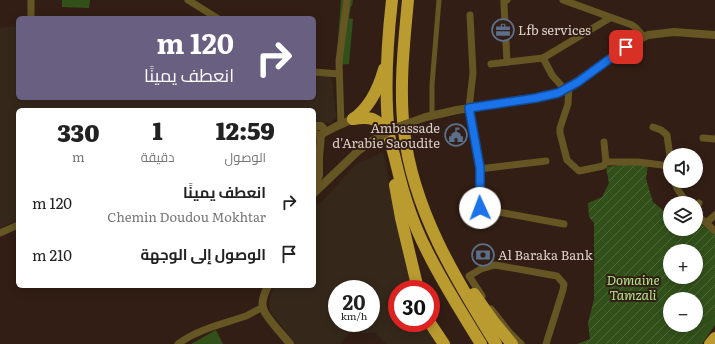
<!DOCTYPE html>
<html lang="ar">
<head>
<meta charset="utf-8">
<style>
  :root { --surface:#fff; --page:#f2f2f2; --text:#222; --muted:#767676 }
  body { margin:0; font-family:Literata,Cairo,serif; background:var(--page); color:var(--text); direction:rtl; height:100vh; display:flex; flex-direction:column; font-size:15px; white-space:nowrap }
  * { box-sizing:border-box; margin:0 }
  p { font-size:13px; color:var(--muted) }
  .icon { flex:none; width:22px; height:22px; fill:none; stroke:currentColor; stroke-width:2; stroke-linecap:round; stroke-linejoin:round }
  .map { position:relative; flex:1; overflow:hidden; direction:ltr }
  .details { position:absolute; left:16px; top:108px; width:300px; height:180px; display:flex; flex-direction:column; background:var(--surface); border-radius:6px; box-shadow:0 2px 10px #0003; direction:rtl }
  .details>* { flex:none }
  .hud { position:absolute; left:16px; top:16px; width:300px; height:84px; border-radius:6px; box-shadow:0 2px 10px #0003; direction:rtl; background:#685f81; color:#fff; overflow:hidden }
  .controls { position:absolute; left:663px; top:148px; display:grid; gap:8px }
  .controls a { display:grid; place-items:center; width:40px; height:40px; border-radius:50%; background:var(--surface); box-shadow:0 2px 10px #0003; font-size:20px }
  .speed { position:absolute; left:328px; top:280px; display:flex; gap:8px; font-size:20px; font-weight:700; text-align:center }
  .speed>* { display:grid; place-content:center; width:52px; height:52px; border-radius:50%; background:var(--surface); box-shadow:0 2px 10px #0003; line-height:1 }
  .speed small { font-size:10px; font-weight:400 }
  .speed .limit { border:6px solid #d22; background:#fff; color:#111 }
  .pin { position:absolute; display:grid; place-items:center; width:34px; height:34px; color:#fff; margin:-17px; border-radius:8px; box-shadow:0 2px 6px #0006 }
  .me { position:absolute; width:44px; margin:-22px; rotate:358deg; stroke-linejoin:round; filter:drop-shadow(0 0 3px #0008) }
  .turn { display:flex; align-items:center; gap:14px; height:84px; padding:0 16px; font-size:18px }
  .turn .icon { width:52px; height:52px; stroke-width:2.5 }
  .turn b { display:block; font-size:28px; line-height:34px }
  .eta { display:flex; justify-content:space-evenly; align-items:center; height:68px; text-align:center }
  .eta b { font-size:24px; font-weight:800; line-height:28px }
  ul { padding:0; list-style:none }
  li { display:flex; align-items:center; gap:12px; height:52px; padding:0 16px }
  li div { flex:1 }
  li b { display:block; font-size:15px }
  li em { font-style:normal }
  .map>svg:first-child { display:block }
  .education { fill:#35281b; fill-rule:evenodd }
  .green { fill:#32511a }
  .garden { fill:url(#garden-furrows); fill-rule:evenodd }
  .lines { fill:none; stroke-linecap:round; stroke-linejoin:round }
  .pedestrian { stroke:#655624; stroke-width:5 }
  .minor { stroke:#655624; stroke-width:7 }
  .tertiary { stroke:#655624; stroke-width:8 }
  .motorway { stroke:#ba9b30; stroke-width:12 }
  .tertiary-bridge { stroke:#655624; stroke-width:8 }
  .route-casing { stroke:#114b97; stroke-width:10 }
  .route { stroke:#1a73e8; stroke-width:7 }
  .labels { text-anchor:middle; stroke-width:4; stroke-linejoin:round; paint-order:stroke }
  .poi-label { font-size:13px; fill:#dccfc8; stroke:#321e14; text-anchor:start }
  .park-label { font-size:13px; font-style:italic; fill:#b1e68e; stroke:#321e14 }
</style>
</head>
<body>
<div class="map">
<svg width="715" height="344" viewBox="0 0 715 344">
  <defs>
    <pattern id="garden-furrows" width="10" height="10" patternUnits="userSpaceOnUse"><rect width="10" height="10" fill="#32511a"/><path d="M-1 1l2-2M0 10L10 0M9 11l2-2" fill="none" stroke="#4f693a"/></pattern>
  </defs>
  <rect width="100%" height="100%" fill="#321e14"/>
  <g class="education">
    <path d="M18,26V98H314V73L330,75L332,81L336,114V117L331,123H314V110H18V220L6,225L0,230V28Z"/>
    <path d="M383,152L391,193L414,289H397V323H425L438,344H386L374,332L365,334L356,330L351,331L340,344H296L270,311L269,300L274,286H314V205H318L322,202L356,164ZM337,289H371V323H337Z"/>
  </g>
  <g class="green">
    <path d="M62,0H90L89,8L62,7Z"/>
    <path d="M341,0H353L352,6H351L349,18L353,19L349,64L336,65Z"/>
    <path d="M715,312V325L702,344H691Z"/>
    <path d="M216,330L223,344H190H191Z"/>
  </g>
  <path class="garden" d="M624,160L648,165L646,179L653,202L670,216V229H696V220L715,235V312L691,344H577L590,339L588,323L594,299V223L589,217L588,203L602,197L609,183L606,167L616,166ZM670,251H696V277H670ZM670,299H696V325H670Z"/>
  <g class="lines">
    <path class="pedestrian" d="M432,115V85L439,0"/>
    <g class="minor">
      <path d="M31,0V18"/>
      <path d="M188,0L217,18"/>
      <path d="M563,0L632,25L636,28L643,36"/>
      <path d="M470,15L473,73L469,108L479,169L480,208L482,209L564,224"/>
      <path d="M543,58L552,75L565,90"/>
      <path d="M507,62L504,4V1L507,0"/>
      <path d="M491,64L543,58L610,18"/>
      <path d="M314,72L339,74"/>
      <path d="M569,87L568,104L560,128V133L567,160L579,171L603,166L606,162L604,142"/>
      <path d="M341,124L339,61L347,0"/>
      <path d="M653,127L661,130L667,135L670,157"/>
      <path d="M703,138L715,139"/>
      <path d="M606,162H638L670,166"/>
      <path d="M479,169L546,161"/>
      <path d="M674,181L678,190L687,203"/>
      <path d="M696,207L699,203"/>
      <path d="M696,214L715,231"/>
      <path d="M706,223L715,215"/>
      <path d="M0,233L18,225"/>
      <path d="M482,296L469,276L481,269L495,265L557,276L564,284L563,290L546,344"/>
      <path d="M491,309L509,332L521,344"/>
      <path d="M178,344C198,329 223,324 246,316C251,314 256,310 262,308"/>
    </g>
    <g class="tertiary">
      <path d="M426,117L457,110L536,98L558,93L569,87L630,44L648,35L674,32L715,35"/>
      <path d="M314,129L316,126H321L323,128L324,131L322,134L319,136L316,135L314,132"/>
      <path d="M322,134L335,127L353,119"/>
      <path d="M314,188L319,175V158L321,135"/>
      <path d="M314,193L358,151L372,141"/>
      <path d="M268,286C265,292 261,301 263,308C265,317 284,336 290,344"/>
    </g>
    <g class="motorway">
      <path d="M392,0C387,44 384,90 389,134C390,143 394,153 396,163C403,193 412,222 426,249C442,282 462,313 481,344"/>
      <path d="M408,0C404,43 399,87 404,131C413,210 455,278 496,344"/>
      <path d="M353,119C373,116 378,119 389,135"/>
      <path d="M353,119C369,108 379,87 384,69"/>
      <path d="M395,185L401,218L418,289"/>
      <path d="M474,294L493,321L512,344"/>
      <path d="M430,323L444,344"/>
      <path d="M710,344L715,338"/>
    </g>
    <path class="tertiary-bridge" d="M372,141L397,127L426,117"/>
  </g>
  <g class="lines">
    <g class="route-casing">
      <path id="route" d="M480,208V168L469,108L536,98L558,93L578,82L626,47"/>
    </g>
    <use href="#route" class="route"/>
  </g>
  <defs>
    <g id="office-ring" transform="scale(1.15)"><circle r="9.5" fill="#321e14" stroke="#5c6f8a" stroke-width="1.5"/><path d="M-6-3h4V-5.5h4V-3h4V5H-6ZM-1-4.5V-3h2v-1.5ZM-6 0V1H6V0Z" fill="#5c6f8a"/></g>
    <g id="civic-ring" transform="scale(1.15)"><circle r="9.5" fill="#321e14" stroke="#5c6f8a" stroke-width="1.5"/><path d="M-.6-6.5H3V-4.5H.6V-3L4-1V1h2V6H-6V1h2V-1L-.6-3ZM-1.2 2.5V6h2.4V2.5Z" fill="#5c6f8a"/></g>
    <g id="bank-ring" transform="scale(1.15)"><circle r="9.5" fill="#321e14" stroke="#5c6f8a" stroke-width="1.5"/><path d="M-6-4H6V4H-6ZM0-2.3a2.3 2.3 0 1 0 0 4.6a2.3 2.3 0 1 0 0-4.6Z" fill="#5c6f8a"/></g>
  </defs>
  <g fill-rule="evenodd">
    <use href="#office-ring" x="503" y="30"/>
    <use href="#civic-ring" x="456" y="135"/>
    <use href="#bank-ring" x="483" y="255"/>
  </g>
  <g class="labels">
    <g class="poi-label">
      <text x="518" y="35">Lfb services</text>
      <text x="440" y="133" text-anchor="end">Ambassade<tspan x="440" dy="15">d'Arabie Saoudite</tspan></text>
      <text x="498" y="260">Al Baraka Bank</text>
    </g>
    <g class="park-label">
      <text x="633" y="285">Domaine<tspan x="633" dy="15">Tamzali</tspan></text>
    </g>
  </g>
</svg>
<div class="controls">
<a><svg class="icon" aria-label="sound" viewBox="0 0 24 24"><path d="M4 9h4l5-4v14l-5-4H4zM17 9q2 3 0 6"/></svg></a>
<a><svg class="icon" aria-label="layers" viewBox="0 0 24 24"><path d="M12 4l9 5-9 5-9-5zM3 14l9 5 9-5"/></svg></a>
<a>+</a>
<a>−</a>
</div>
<div class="speed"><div>20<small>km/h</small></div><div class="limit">30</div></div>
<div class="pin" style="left:626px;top:47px;background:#d93025"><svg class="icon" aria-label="arrive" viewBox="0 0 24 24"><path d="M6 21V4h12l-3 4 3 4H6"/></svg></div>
<svg class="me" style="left:480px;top:208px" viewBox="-20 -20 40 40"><circle r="19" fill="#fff"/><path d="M0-13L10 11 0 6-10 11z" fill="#1a73e8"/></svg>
<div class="hud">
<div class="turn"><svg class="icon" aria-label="right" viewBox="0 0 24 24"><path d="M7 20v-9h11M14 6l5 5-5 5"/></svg><div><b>120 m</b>انعطف يمينًا</div></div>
</div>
<section class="details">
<div class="eta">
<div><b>12:59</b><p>الوصول</p></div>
<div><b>1</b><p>دقيقة</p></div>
<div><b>330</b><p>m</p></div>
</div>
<ul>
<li><svg class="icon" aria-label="right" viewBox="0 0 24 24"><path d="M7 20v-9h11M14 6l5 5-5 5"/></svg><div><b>انعطف يمينًا</b><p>Chemin Doudou Mokhtar</p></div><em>120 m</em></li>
<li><svg class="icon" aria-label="arrive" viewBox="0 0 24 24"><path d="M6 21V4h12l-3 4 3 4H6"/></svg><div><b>الوصول إلى الوجهة</b></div><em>210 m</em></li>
</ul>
</section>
</div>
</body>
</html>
